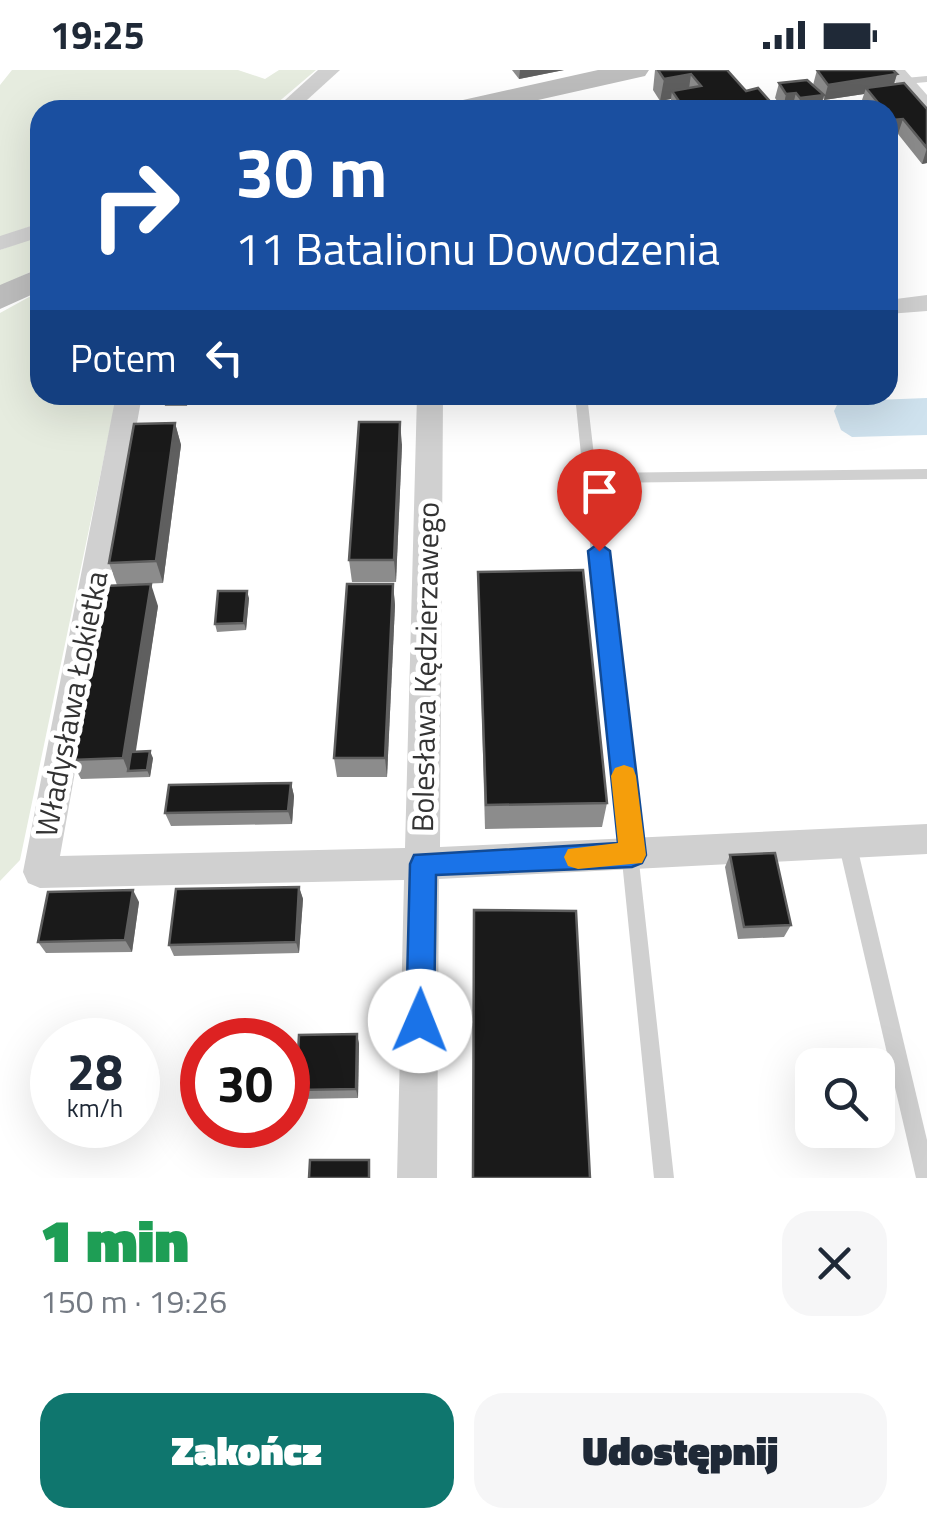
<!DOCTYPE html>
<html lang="pl">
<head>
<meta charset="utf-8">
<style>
  :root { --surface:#fff; --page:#f6f6f7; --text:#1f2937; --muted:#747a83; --accent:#0f766e }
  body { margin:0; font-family:"Titillium Web",sans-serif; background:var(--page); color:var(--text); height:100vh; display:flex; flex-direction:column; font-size:38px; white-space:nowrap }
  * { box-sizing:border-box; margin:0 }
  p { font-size:32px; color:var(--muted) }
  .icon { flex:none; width:55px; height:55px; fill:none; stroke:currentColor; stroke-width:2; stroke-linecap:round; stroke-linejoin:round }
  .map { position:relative; height:1108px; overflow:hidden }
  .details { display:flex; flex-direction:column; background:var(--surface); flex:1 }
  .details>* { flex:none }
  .banner { position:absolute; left:30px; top:30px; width:868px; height:305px; border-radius:30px; box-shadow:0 10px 40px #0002; background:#1a4fa0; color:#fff; overflow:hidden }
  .controls { position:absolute; left:795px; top:978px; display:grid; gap:20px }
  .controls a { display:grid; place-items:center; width:100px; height:100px; border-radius:20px; background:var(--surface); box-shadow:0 10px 40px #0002; font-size:50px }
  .speed { position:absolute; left:30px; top:948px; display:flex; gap:20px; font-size:50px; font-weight:700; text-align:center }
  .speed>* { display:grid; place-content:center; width:130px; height:130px; border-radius:50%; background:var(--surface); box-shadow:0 10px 40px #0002; line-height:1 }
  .speed small { font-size:25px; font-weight:400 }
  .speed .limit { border:15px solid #d22; background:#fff; color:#111 }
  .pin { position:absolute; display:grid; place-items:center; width:85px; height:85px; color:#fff; margin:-102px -42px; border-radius:50% 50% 50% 0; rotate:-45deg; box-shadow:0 0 10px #0007 }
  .pin .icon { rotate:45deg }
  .me { position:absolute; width:110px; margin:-55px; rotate:1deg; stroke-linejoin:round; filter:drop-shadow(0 0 8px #0008) }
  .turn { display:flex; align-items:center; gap:35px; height:210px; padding:0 40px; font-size:45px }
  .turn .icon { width:130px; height:130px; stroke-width:2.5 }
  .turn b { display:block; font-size:70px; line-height:85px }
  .then { display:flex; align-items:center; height:95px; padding:0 40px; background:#0003; gap:20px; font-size:38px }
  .round { display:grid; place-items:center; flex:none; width:105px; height:105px; border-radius:30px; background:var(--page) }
  .head { display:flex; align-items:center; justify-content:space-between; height:170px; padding:0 40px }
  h1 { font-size:60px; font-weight:800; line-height:75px; color:#1e9e55 }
  .cta { display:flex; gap:20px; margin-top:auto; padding:20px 40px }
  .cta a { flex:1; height:115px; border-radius:30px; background:var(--accent); color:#fff; font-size:40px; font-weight:800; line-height:115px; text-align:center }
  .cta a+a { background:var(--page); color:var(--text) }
  .status { display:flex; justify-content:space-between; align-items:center; height:70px; padding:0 50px; background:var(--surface); direction:ltr }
  .status svg { height:28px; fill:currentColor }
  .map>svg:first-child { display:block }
  .green { fill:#e6ecdf }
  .water { fill:#cfe2ee }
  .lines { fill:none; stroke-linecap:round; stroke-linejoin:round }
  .service { fill:#d0d0d0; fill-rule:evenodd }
  .minor { fill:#d0d0d0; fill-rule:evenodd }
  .secondary { fill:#bdbdbd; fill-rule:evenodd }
  .wall { fill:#8c8c8c }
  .shaded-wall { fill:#5f5f5f }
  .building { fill:#1a1a1a; stroke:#5f5f5f; stroke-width:2.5 }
  .route { fill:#1a73e8; stroke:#114b97; stroke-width:2.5 }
  .slow { fill:#f59e0b }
  .labels { text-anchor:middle; stroke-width:10; stroke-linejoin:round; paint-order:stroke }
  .street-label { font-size:30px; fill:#333; stroke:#fff }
</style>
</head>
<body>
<div class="status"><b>19:25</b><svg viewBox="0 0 49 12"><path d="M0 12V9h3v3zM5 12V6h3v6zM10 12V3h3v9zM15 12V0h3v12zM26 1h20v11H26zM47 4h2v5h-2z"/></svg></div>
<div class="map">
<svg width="927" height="1108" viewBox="0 0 927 1108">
  <rect width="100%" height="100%" fill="#fff"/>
  <g class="green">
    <path d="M12,0H238L265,9L279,0H316L269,40H40V153L0,167V15Z"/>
    <path d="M40,165V197L0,217V180Z"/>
    <path d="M40,221V325H117L20,790L0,811V243Z"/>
  </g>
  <path class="water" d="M927,328V365L852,367L841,360L834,341L838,333L848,331Z"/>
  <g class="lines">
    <g class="service">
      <path d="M927,6V12L905,14L900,11L905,8Z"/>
      <path d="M575,325H587L596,403L927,399V409L597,413L674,1108H654Z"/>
      <path d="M847,764L853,767L856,772L927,1070V1108H916L838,772L841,767Z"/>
    </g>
    <g class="minor">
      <path d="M318,0H340L296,40H274Z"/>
      <path d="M885,0H905L927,25V43L920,41Z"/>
      <path d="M40,153V167L0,180V166Z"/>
      <path d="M927,225V241L888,244V230Z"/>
      <path d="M116,325H142L60,786L405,778L417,325H443L440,777L927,754V784L439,809L437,1108H397L404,810L40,818L28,813L23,802Z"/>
    </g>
    <g class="secondary">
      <path d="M598,0H649L645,6L493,40H441L445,34Z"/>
      <path d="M40,198V221L0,239V215Z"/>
    </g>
  </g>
  <g class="wall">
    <path d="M512,0H564L519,9Z"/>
    <path d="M655,0H727L746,21L773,40H669L671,29L660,31L653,20Z"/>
    <path d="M817,0L897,4L894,14L927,39V93L922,94L898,64L888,66V40H867L861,33L864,24L824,30L823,28L820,40H794L792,38L783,39L775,28L779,13L813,15Z"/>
    <path d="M162,325H189L187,336H165Z"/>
    <path d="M175,353L181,375L163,513L117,515L109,493Z"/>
    <path d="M402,375L396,512H352L349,490Z"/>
    <path d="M478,502L607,733L602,757L485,759Z"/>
    <path d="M393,514L395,535L387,707H337L334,688Z"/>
    <path d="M249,528L246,560L217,562L215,554Z"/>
    <path d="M158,536L135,682L153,688L150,707L81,709L71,690Z"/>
    <path d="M291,713L294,726L292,754L171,756L165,743Z"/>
    <path d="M730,785L791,855L784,867L738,869L725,797Z"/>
    <path d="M299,817L303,829L299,883L174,886L169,875Z"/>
    <path d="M139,832L132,882L46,883L38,872Z"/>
    <path d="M357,964L359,974L358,1028L299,1029L296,1020Z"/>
  </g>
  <g class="shaded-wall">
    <path d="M520,0H564L519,9Z"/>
    <path d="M691,4L688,26L672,21L671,29L660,31L664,9Z"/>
    <path d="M897,4L892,20L866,18L864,24L824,30L828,15Z"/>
    <path d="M796,23L792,38L783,39L786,24Z"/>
    <path d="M824,25L820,40H797L800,28Z"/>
    <path d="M903,49L898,64L888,66L892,50Z"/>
    <path d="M927,78V93L922,94Z"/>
    <path d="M400,352L402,375L396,512L394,490Z"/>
    <path d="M175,353L181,375L163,513L156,491Z"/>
    <path d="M151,514L158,536L133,700L128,701L123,688Z"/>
    <path d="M393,514L395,535L387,707L385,688Z"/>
    <path d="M247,521L249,528L246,560L244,553Z"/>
    <path d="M150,681L153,688L150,707L147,700Z"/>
    <path d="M291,713L294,726L292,754L288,741Z"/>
    <path d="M299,817L303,829L299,883L296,872Z"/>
    <path d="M133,820L139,832L132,882L125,870Z"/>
    <path d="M357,964L359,974L358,1028L356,1019Z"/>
  </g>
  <g class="building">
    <path d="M658,0H727L746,21L758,18L774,36L752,40H685L672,21L701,16L691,4L664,9Z"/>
    <path d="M817,0H893L897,4L828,15Z"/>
    <path d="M807,10L824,25L800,28L796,23L786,24L779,13Z"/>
    <path d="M904,13L927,39V78L903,49L892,50L888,44V40H884L866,18Z"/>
    <path d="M359,352H400L394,490H349Z"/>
    <path d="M175,353L156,491L109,493L134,354Z"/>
    <path d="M583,500L607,733L486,735L478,502Z"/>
    <path d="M151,514L123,688L71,690L104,516Z"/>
    <path d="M347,514H393L385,688H334Z"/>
    <path d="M218,521H247L244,553L215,554Z"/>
    <path d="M150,681L147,700L128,701L131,682Z"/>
    <path d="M291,713L288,741L165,743L169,715Z"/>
    <path d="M775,783L791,855L744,857L730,785Z"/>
    <path d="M299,817L296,872L169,875L176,819Z"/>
    <path d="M133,820L125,870L38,872L48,822Z"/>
    <path d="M474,840L576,841L590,1108H473Z"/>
    <path d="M357,964L356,1019L296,1020L299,965Z"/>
    <path d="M310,1090H369V1108H309Z"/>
  </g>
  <path class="route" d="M599,473L610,481L646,785L642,793L632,797L436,805L434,951L430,961L420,965L410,961L406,951L410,794L414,785L618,773L588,481Z"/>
  <path class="slow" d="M624,695L633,698L636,706L646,785L642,793L578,799L568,796L564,787L568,779L618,773L611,706L615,698Z"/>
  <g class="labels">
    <g class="street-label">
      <text transform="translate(426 597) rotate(-89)" y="10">Bolesława Kędzierzawego</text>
      <text transform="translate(72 634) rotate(-79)" y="10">Władysława Łokietka</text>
    </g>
  </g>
</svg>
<div class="controls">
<a><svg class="icon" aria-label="search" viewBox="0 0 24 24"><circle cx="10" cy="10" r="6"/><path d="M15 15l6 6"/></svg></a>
</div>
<div class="speed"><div>28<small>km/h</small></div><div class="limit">30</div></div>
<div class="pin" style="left:599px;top:481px;background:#d93025"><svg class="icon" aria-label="arrive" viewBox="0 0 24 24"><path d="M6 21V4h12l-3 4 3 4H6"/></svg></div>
<svg class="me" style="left:420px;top:951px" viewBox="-20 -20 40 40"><circle r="19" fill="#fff"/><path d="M0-13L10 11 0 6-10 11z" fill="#1a73e8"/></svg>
<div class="banner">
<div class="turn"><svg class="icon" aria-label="right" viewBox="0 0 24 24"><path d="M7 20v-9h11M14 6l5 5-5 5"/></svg><div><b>30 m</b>11 Batalionu Dowodzenia</div></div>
<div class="then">Potem<svg class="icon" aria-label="left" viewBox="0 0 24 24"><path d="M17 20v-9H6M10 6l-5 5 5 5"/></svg></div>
</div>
</div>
<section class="details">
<div class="head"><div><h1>1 min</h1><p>150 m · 19:26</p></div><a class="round"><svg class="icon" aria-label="close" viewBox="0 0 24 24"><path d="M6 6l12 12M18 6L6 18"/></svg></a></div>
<div class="cta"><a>Zakończ</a><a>Udostępnij</a></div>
</section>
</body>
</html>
